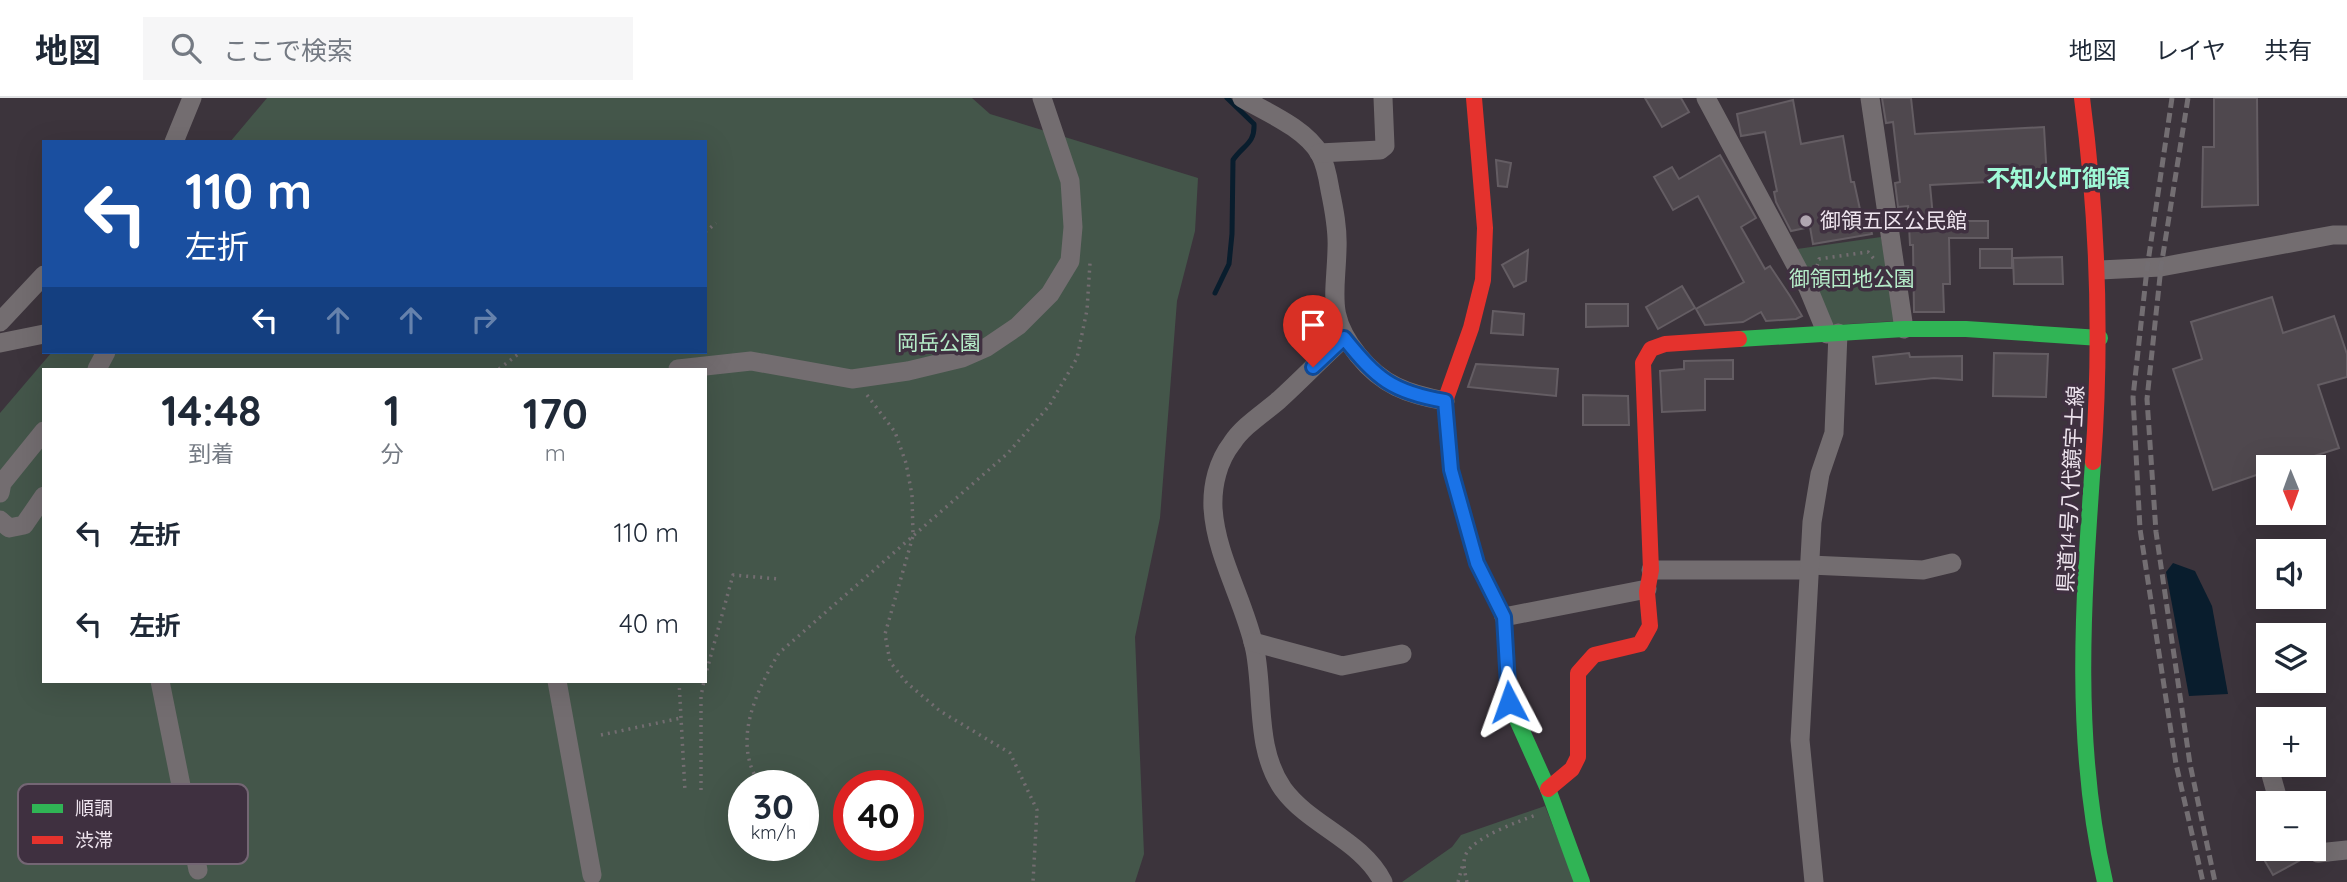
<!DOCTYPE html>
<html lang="ja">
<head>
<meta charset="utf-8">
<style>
  :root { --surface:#fff; --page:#f6f6f7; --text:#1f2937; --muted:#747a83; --line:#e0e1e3 }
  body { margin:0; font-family:Quicksand,"Noto Sans JP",sans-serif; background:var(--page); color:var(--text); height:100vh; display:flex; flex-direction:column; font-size:26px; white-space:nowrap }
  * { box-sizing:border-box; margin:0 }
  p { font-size:23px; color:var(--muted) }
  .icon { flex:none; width:38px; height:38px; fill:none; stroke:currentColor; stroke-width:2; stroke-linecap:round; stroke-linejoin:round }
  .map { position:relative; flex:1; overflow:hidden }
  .sheet { position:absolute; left:42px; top:270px; width:665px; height:315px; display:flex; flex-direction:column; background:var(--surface); border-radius:0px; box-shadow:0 7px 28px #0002 }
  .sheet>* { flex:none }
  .guide { position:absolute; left:42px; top:42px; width:665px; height:214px; border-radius:0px; box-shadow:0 7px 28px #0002; background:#1a4fa0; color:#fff; overflow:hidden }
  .needle { width:46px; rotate:179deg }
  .fabs { position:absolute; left:2256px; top:357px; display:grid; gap:14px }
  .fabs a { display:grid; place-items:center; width:70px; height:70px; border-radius:0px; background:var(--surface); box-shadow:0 7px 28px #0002; font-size:35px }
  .speed { position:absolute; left:728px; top:672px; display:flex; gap:14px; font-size:35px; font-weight:700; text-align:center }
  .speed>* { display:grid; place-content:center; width:91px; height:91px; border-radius:50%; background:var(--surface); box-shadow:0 7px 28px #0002; line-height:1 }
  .speed small { font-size:18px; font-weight:400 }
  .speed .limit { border:10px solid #d22; background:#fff; color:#111 }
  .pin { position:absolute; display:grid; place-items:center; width:60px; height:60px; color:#fff; margin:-72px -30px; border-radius:50% 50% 50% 0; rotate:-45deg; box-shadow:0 0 7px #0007 }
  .pin .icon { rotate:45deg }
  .me { position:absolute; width:77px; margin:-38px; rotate:356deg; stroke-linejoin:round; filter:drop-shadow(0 0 5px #0008) }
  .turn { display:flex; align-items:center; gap:24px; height:147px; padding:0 28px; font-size:32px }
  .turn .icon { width:91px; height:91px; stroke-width:2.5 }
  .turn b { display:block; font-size:49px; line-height:60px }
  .lanes { display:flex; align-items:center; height:66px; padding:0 28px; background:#0003; justify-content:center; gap:35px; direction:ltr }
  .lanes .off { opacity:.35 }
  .eta { display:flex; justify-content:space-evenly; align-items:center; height:119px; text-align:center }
  .eta b { font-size:42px; font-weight:800; line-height:49px }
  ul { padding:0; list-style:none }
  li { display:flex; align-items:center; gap:21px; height:91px; padding:0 28px }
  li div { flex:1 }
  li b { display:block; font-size:26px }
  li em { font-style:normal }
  header { display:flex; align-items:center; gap:42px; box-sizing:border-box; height:98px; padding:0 35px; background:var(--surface); border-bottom:2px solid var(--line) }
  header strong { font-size:33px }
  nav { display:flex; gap:38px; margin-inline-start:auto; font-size:24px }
  .search { width:490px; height:63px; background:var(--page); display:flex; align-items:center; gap:18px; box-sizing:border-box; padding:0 24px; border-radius:0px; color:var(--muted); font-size:26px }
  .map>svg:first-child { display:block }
  .green { fill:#44564a; fill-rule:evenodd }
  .water { fill:#091d2d }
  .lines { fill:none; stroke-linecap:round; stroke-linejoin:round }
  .stream { stroke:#091d2d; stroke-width:5 }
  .building { fill:#4f484e; stroke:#645d63; stroke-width:2 }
  .path { stroke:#736d71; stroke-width:3.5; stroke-dasharray:2 5; stroke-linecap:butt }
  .street { stroke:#736d70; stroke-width:19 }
  .fast { stroke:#30b455; stroke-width:16 }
  .jam { stroke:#e5322d; stroke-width:16 }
  .rail { stroke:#736e72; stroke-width:5; stroke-dasharray:10 5; stroke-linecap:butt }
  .route-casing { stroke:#114b97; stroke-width:18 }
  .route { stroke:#1a73e8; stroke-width:12 }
  .poi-dot { fill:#b0a6b0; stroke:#3f3040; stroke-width:2.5 }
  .labels { text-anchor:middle; stroke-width:7; stroke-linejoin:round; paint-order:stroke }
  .poi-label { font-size:21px; fill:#eee4ee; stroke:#3f3040; text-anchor:start }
  .park-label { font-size:21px; fill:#b5ecc8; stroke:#3f3040 }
  .street-label { font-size:21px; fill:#eee4ee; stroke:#3f3040 }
  .quarter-label { font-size:24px; font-weight:bold; fill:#9ff9d6; stroke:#3f3040 }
  .key { fill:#3f3040; stroke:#746674; stroke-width:2 }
  .key-label { font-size:19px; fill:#eee4ee }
</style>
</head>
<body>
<header>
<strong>地図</strong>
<div class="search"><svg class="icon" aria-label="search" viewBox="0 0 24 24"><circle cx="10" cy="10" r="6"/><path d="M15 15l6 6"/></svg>ここで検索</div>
<nav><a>地図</a><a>レイヤ</a><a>共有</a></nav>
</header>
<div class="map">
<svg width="2347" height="784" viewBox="0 0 2347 784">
  <rect width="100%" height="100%" fill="#3c343c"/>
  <g class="green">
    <path d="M267,0H972L990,16L1198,80L1195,133L1177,203L1160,420L1135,539L1144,756L1135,784H0V315L52,254H705V44H230ZM44,271H705V583H44ZM744,688H803V747H744ZM849,688H908V747H849Z"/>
    <path d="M1881,139L1896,223L1833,227L1797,151Z"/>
    <path d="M1545,708L1575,784H1402L1452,749L1461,737Z"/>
  </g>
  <path class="water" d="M2173,465L2195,473L2212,508L2228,596L2189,598L2166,474Z"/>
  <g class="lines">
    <path class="stream" d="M1215,195L1229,166L1232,136L1233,62C1243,47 1255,46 1254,26L1227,0"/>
  </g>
  <g class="building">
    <path d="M1645,0H1681L1689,14L1662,29Z"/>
    <path d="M1882,0H1911L1915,36L2044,29L2047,81L1930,87L1933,119L1948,118V123H1988V140H1949L1950,186H1943L1944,214H1914L1913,147H1910L1908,108L1898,109L1895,85L1900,84L1893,24L1886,25Z"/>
    <path d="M2214,0H2257L2258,107L2202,109L2203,49H2214Z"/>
    <path d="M1793,2L1801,46L1843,38L1851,84H1854L1861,116L1867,115L1872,136L1813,146L1810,129L1791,133L1776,104L1774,94L1777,93L1765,34L1741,38L1737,16Z"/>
    <path d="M1720,57L1756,120L1741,129L1765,171L1770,168L1790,198L1802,218L1796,221L1766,223L1761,214L1743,224L1705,227L1696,211L1744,184L1698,98L1673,112L1654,79L1672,69L1679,81Z"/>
    <path d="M1496,62L1511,65L1507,89L1498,88Z"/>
    <rect x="1980" y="151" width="32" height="19"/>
    <path d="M1528,152L1526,183L1514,189L1502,167Z"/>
    <path d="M2062,159L2063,186H2014L2013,160Z"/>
    <path d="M1682,188L1695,210L1658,231L1646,209Z"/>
    <path d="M2272,199L2283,235L2334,218L2347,256V279L2318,287L2339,350L2280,369H2268V373L2213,392L2173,271L2202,261L2191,224Z"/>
    <path d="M1586,206H1628V228L1586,229Z"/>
    <path d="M1493,213L1524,216L1523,237L1491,235Z"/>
    <path d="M1909,255L1910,259L1962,258V282L1934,280L1876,286L1873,259Z"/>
    <path d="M1994,255L2048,256L2046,299L1993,298Z"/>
    <path d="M1733,262V281H1705V312L1662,314L1660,273L1684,271V263Z"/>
    <path d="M1476,266L1558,271L1556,298L1468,289Z"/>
    <path d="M1583,297L1628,298L1629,327H1583Z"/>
    <path d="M2258,751H2302L2306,759L2273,777Z"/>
  </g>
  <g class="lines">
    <g class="path">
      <path d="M705,134L716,125"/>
      <path d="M1817,168L1819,161L1868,154L1874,161"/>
      <path d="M499,271L521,254"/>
      <path d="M867,297L895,334L906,365L912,397L913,438L885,536L890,564L907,585L940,613L1010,655L1037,712L1033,784"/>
      <path d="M705,579L733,477L779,481"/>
      <path d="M679,583L685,693"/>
      <path d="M601,637L681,620"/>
      <path d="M761,688C731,645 755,595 779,555L1008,355L1049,308L1077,260L1087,212L1090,165"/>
      <path d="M701,692V598L704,583"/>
      <path d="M803,705L809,706"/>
      <path d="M1458,784L1463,766"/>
      <path d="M1467,784C1465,775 1462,764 1466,756C1473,740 1519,723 1536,717"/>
    </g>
    <g class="street">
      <path d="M1242,0C1266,14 1305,30 1320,56C1326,67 1328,80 1330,92C1334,111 1338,131 1337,151C1336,196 1326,218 1358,257C1382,287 1407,296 1445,303"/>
      <path d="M1706,0L1808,190L1827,236"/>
      <path d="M1870,0L1904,231"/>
      <path d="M174,44L192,0"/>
      <path d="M1319,55L1380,52L1385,48L1383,0"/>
      <path d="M2100,172L2161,169L2333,137H2347"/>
      <path d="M0,224L44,177"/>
      <path d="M1344,240C1322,260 1301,282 1279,302C1264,315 1243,328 1232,345C1218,363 1212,387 1213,410C1216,459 1245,504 1255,552C1264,598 1255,651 1283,691C1310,728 1362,742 1383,784"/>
      <path d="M0,245L44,236"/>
      <path d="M97,271L106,254"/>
      <path d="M678,271L751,263L852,281L908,273L962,260L987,249L1018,228L1050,196L1070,163L1073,129L1070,83L1042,0"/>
      <path d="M0,395L2,385L44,333"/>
      <path d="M0,422L9,430L24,427L44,398"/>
      <path d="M1810,467L1923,472L1952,465"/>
      <path d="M1651,472H1810"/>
      <path d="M1504,519L1647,491"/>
      <path d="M1253,544L1342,568L1402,556"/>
      <path d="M160,583L198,772"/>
      <path d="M557,583L592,777"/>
      <path d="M2266,659L2279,705"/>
      <path d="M2314,749L2318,755L2347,752"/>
      <path d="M1814,784L1800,642L1812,424L1820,376L1834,335L1838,235"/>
    </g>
    <g class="fast">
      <path d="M1739,241L1904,231H1966L2100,240"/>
      <path d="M2093,364C2083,506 2073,645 2105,784"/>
      <path d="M1458,397L1477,465L1504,519L1509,604L1548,691L1582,784"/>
    </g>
    <g class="jam">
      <path d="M2082,0C2098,122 2102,241 2093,364"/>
      <path d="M1458,397L1451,372L1445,303L1471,230L1483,182L1485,130L1474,0"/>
      <path d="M1548,691L1572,671L1578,659V575L1594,557L1640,546L1650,528L1647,494L1651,472L1643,265L1651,251L1665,246L1739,241"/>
    </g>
    <g class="rail">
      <path d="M2172,0L2147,171L2133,299L2140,431L2176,666L2203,784"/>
      <path d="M2188,0L2161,169L2147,301L2156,434L2190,666L2215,784"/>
    </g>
  </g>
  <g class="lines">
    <g class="route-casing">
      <path id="route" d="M1313,269L1344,240C1377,281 1392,294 1445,303L1451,372L1477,465L1504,519L1509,604"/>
    </g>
    <use href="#route" class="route"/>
  </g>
  <circle class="poi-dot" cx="1806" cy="123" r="7"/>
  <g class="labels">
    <g class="poi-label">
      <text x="1820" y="130">御領五区公民館</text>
    </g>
    <g class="park-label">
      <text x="1852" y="188">御領団地公園</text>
      <text x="939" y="252">岡岳公園</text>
    </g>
    <g class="street-label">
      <text transform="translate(2071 391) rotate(-87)" y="7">県道14号八代鏡宇土線</text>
    </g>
    <g class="quarter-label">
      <text x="2058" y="89">不知火町御領</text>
    </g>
  </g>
  <rect x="18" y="686" width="230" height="80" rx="10" class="key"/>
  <rect x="32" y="706" width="31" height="9" fill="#30b455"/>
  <rect x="32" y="738" width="31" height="8" fill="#e5322d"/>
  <g class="key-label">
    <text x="75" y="717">順調</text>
    <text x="75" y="749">渋滞</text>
  </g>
</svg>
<div class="fabs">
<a><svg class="needle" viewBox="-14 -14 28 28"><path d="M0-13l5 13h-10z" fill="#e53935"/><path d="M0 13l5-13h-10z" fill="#747a83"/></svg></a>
<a><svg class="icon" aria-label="sound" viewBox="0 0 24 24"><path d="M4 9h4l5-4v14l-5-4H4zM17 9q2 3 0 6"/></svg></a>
<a><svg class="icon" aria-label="layers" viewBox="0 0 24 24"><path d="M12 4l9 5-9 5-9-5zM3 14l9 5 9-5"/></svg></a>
<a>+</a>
<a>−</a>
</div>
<div class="speed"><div>30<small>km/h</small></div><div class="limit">40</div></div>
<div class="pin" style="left:1313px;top:269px;background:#d93025"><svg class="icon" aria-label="arrive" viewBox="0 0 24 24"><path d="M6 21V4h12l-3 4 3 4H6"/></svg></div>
<svg class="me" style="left:1509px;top:604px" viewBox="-20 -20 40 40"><path d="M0-17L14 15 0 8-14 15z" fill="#1a73e8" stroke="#fff" stroke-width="4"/></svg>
<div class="guide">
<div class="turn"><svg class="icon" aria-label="left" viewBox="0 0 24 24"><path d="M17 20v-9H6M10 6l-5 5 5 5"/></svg><div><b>110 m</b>左折</div></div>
<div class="lanes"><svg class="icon" aria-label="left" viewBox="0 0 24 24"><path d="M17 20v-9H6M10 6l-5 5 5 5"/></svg><svg class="icon off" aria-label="ahead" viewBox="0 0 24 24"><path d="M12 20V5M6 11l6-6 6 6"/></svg><svg class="icon off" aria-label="ahead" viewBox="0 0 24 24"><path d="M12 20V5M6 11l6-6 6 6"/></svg><svg class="icon off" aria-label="right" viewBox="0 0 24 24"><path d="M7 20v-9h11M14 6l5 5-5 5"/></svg></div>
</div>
<section class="sheet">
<div class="eta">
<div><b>14:48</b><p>到着</p></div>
<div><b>1</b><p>分</p></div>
<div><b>170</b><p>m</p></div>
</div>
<ul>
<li><svg class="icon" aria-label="left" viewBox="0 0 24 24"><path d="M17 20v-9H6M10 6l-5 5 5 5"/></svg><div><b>左折</b></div><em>110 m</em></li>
<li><svg class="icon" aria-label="left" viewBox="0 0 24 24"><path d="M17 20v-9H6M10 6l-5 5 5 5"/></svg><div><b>左折</b></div><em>40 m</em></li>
</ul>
</section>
</div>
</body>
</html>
